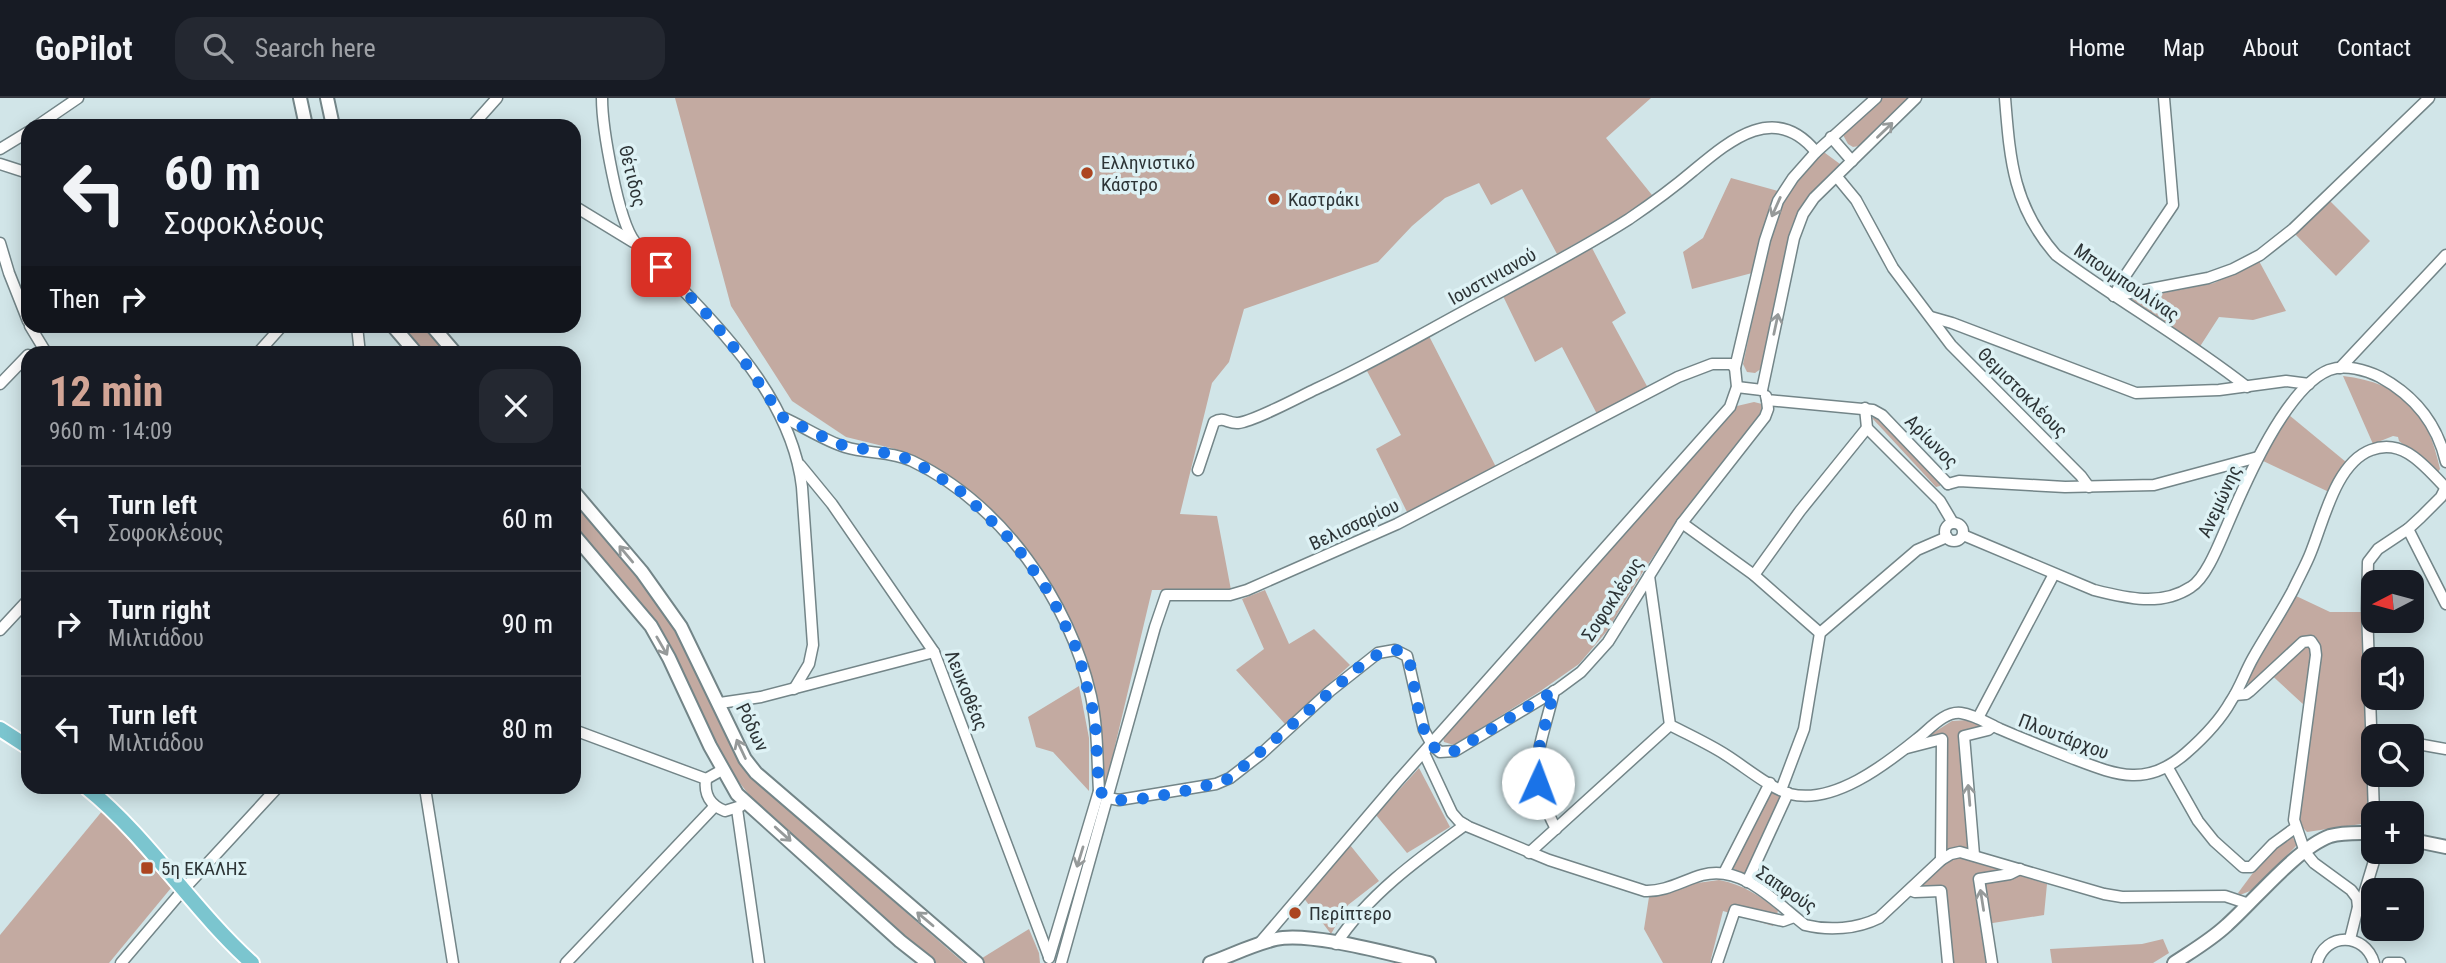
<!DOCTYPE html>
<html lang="en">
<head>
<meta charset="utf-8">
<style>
  :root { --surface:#171b24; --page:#242831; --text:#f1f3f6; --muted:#9ea1a6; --line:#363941; --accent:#d2a596 }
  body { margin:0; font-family:"Roboto Condensed",sans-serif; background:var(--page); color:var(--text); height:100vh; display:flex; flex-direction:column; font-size:26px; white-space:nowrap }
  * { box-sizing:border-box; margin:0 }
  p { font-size:23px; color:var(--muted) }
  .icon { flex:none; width:38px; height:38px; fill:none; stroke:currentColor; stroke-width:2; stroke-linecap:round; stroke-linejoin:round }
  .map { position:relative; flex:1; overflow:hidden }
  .panel { position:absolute; left:21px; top:248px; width:560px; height:448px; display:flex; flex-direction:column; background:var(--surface); border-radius:21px; box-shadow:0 4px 18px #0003 }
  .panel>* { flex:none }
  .guide { position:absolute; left:21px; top:21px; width:560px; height:214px; border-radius:21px; box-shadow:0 4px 18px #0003; background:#171b24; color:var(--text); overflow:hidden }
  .needle { width:46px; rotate:264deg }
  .buttons { position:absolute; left:2361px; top:472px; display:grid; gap:14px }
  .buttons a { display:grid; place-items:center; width:63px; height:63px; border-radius:14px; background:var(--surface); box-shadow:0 4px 18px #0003; font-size:35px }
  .pin { position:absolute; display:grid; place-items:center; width:60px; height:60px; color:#fff; margin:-30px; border-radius:14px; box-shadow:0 4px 10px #0006 }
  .me { position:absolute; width:77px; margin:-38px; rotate:2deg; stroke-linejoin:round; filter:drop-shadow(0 0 5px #0008) }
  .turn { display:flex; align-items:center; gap:24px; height:147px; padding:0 28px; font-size:32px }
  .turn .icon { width:91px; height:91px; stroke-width:2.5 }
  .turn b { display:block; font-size:49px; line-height:60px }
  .then { display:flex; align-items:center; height:66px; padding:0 28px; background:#0003; gap:14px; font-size:26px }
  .round { display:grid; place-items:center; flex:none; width:74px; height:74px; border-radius:21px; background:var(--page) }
  .head { display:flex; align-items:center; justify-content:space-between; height:119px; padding:0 28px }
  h1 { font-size:42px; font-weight:700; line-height:52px; color:var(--accent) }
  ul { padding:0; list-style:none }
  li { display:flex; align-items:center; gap:21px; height:105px; padding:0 28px; border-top:2px solid var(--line) }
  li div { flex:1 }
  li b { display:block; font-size:26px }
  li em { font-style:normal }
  header { display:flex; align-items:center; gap:42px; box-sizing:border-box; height:98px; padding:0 35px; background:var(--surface); border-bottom:2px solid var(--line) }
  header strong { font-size:33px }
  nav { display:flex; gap:38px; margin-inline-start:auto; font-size:24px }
  .search { width:490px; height:63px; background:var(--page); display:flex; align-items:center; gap:18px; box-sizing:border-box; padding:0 24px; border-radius:21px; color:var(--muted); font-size:26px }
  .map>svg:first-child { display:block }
  .green { fill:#c3aaa1 }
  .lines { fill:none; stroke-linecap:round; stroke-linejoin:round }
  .minor-casing { stroke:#738588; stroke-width:13 }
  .tertiary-casing { stroke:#738588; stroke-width:16 }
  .primary-casing { stroke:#fff; stroke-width:18 }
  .minor { stroke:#fff; stroke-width:10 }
  .tertiary { stroke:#fff; stroke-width:12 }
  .primary { stroke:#7bc5cf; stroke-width:14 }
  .oneway { stroke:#969a9a }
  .route { stroke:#1a73e8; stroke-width:12; stroke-dasharray:0 21.6 }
  .poi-dot { fill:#ac4520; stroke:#def2f5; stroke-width:2.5 }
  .labels { text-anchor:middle; stroke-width:7; stroke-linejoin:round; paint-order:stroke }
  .poi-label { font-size:19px; fill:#2d3436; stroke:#def2f5; text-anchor:start }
  .street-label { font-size:19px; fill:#2d3436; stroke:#def2f5 }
</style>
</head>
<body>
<header>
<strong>GoPilot</strong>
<div class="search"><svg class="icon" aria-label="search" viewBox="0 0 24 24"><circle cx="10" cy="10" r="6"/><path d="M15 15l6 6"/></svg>Search here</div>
<nav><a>Home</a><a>Map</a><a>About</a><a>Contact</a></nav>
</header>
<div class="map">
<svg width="2446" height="865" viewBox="0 0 2446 865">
  <rect width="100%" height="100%" fill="#d1e5e8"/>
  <g class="green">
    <path d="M675,0H1651L1606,40L1652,97L1626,117L1557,156L1522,91L1491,107L1479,85L1445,100L1412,128L1378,164L1244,211L1229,264L1212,285L1180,416L1217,418L1231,492H1152L1105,690L1100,687L1101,637L1096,596L1080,545L1064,513L1016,441L947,376L895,351L846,339L792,303L731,208Z"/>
    <path d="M1882,0H1912L1859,48L1853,49L1848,46L1843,37L1844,33Z"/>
    <path d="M1821,52L1840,66V72C1816,92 1804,100 1791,130L1762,270L1755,275L1747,274L1743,266L1772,132L1782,104Z"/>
    <path d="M1731,80L1778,93L1764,127L1752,175L1692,191L1683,154L1703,140Z"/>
    <path d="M2328,101L2370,143L2336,178L2293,134Z"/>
    <path d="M1592,150L1626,215L1612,224L1648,290L1597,316L1562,249L1535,264L1503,198Z"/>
    <path d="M2259,163L2286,213L2253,222L2219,219L2199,250L2133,204L2132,201L2214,185Z"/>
    <path d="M399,228H426L450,255H424Z"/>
    <path d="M1429,238L1497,371L1408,416L1376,351L1401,337L1367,273Z"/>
    <path d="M2343,278C2403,285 2428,314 2440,371L2438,374L2399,343L2398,339L2393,338L2373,346Z"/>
    <path d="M1754,304L1762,306L1763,316L1679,421L1644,472L1607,533L1579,566L1539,594L1454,647L1444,644L1443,640L1737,308Z"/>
    <path d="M2289,317L2346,364L2329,394L2261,362Z"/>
    <path d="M1872,320H1876L1940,384V388L1936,389Z"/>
    <path d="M574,401L637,475L665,515L694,566L756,683L964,865H934L898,836L756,705C721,666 701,617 679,570C673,558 667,544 660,532C636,494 603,461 574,427Z"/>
    <path d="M1265,492L1289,546L1314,531L1350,567L1285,626L1236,572L1264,551L1242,501Z"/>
    <path d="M2294,497L2330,514H2361L2368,725L2307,734L2299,726L2298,719L2313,609L2304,607L2266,572L2254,585L2245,586Z"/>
    <path d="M1079,588L1089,640V693L1053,654L1036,649L1028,619Z"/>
    <path d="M1968,622L1984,628L1958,639L1970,761L2047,786L2044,817L1980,827L1986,865H1953L1945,793L1940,788L1917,791L1947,753L1944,637L1925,640L1952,623Z"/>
    <path d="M1419,670L1450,729L1407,755L1376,717Z"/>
    <path d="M1771,692L1784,698L1746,777L1732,770Z"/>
    <path d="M103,712L171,790L109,865H0V837Z"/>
    <path d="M2292,738L2297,747L2255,791L2240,797L2238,795L2264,760Z"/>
    <path d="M1350,747L1379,783L1348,807L1331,836L1303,799Z"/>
    <path d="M1719,782C1744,787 1759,797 1778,813L1773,828L1723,813L1710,865H1663L1644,831L1649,799L1690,786Z"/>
    <path d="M1029,831L1039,855L1040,865H983L979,862Z"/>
    <path d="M2163,841L2169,855L2153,865H2052L2050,851L2142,846Z"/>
  </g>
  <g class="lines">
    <g class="minor-casing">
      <g id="minor">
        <path d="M602,0C602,29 618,123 635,144C646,160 667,175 680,189C734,244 793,310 802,389L813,547L809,566L794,591"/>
        <path d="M2005,0C2010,62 2013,108 2056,157C2118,203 2186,241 2247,289"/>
        <path d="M37,28L78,0"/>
        <path d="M472,28L497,0"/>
        <path d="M1831,39L1852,63"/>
        <path d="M0,51L28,34"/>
        <path d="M0,66L28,75"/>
        <path d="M1837,79L1856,102L1893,170L1951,247L2081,378L2089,389"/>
        <path d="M574,108L633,144"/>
        <path d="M0,145L9,175L28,223"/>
        <path d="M2114,198L2208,180L2233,171L2260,157L2293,131L2429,0"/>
        <path d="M2114,198L2123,181L2173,107L2164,0"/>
        <path d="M1931,219L1952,225L2136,295L2219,292L2286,283L2309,286"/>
        <path d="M30,228L47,256"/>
        <path d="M357,228L360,256"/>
        <path d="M257,256L282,228"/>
        <path d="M2340,270L2446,157"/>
        <path d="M0,286L28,257"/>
        <path d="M1737,289L1762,292"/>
        <path d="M1762,292L1794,140L1803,116L1814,100L1916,0"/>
        <path d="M1766,298L1767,302L1873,312L1882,317L1948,386"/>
        <path d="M1865,310L1867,330L1940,403L1953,425"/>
        <path d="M782,319C803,328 823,342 845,349C867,356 891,353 912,363C1002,406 1069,502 1091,598C1098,630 1097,661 1099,693L1108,700L1119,702L1216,686L1230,680L1261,656L1330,593L1378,555L1395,552L1407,558L1424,632L1432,647L1440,654L1455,653L1558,591L1581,574L1608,544L1682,425L1765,319L1768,311L1767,302"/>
        <path d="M800,367L832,406L934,554L1049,859"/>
        <path d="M1198,372L1214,324C1224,318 1228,326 1238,325C1255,323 1299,299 1316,291C1369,267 1420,237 1472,209C1524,181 1579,153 1629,121C1651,106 1673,90 1693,73C1729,43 1775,3 1816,54"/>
        <path d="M1948,386L1959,383L2065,389L2154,387L2258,359"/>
        <path d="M1682,425L1754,477L1820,535"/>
        <circle cx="1954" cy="434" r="9"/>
        <path d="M2408,431L2446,506"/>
        <path d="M1963,437L2094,492C2126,500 2161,509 2191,489C2206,480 2219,446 2226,430C2244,388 2285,290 2329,272C2345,266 2366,272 2380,279C2415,298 2437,325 2446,364"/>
        <path d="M1754,477L1800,413L1867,330"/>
        <path d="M1649,478L1670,627C1689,637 1709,646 1726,657C1745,669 1770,690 1790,696C1833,707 1885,667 1917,641C1929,632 1944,613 1961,615C1975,617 1987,625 2000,631C2023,641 2046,650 2069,659C2114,676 2145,691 2186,655C2202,641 2221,621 2231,603C2240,590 2245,574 2253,560C2266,537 2281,515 2293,492C2299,479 2306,467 2311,454C2324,422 2336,365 2371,352C2404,339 2426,370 2446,390"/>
        <path d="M0,532L28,502"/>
        <path d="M1554,593C1540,654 1524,670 1556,731"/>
        <path d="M2235,597L2246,596L2250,593L2303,544L2311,543L2315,549L2316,557L2294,722L2305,754L2314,765L2351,792L2357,800L2358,809L2350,841"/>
        <path d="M720,605L761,599L934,554"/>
        <path d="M1978,620L2054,476"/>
        <path d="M574,632L706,681L722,672"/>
        <path d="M2412,645L2446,651"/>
        <path d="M1907,650L1942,641L1941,762"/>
        <path d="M1424,655L1452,715L1459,723L1469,729L1549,762L1645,793C1665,794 1684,782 1702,777C1743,766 1776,805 1805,827C1829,833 1857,831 1879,820L1941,762L1951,756L1960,754L2104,796L2122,799L2225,798L2249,806"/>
        <path d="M2168,670L2198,723L2214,743L2243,769H2251L2273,746L2295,730"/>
        <path d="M706,681C704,697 710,707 725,713L741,708"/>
        <path d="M425,690L453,865"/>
        <path d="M1781,692L1804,631L1820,535L1917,452L1947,439"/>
        <path d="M737,711L759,865"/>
        <path d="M2374,716L2367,511L2368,464L2378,451L2408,431L2421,419L2441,399L2446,389"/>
        <path d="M1529,755L1670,627"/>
        <path d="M1974,757L1964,638L1988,632L1993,628"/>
        <path d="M1724,775L1770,685"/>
        <path d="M1747,784L1788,695"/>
        <path d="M1910,792L1915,794L1941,793L1948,865"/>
        <path d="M2358,809L2364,796L2374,763"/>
        <path d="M1336,846C1368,797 1418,761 1465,727"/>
        <path d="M1258,847L1397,684L1730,309L1737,289L1735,270L1765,142L1778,103L1793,80L1816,54L1876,0"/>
        <path d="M1049,860L1099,693"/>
        <path d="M121,865L183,792L277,690"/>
        <path d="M566,865L714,709"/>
        <path d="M1061,865L1155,529L1166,497H1230L1247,492L1397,426L1678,279L1712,266H1731L1735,270"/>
        <path d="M1717,865L1735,812L1783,823L1794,819"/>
        <path d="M1992,865L1979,781L2010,776L2020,771"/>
        <path d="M2317,865C2325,834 2365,834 2374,865"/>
        <path d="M2388,865H2400"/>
      </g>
    </g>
    <g class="tertiary-casing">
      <g id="tertiary">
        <path d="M300,0L306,28"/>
        <path d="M327,0L333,28"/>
        <path d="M393,228L417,256"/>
        <path d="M432,228L456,256"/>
        <path d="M574,394L642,474L681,529L745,661L756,675L977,865"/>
        <path d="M574,437L651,528L669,560L710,648L737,696L900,843L928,865"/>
        <path d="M2412,742L2446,749"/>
        <path d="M1210,865C1232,857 1254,846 1276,841C1309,833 1393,857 1429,865"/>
        <path d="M2174,865C2192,853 2211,842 2227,827C2254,803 2297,750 2330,738C2343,734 2359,735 2373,735"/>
      </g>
    </g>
    <g class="primary-casing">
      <g id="primary">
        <path d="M0,631L28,649"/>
        <path d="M87,690C149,740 192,811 252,865"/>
      </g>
    </g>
    <use href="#minor" class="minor"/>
    <use href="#tertiary" class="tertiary"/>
    <use href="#primary" class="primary"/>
  </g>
  <defs><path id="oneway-shaft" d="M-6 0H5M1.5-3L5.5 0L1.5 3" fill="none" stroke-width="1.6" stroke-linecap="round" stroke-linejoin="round" transform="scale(1.75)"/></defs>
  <g class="oneway">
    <use href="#oneway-shaft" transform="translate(1885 32) rotate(-44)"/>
    <use href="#oneway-shaft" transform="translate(1776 109) rotate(114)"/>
    <use href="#oneway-shaft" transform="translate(1776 226) rotate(-78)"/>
    <use href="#oneway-shaft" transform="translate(626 456) rotate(-130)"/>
    <use href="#oneway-shaft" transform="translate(662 548) rotate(60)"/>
    <use href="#oneway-shaft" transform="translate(741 651) rotate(-115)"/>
    <use href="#oneway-shaft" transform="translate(1969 697) rotate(-95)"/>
    <use href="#oneway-shaft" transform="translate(783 736) rotate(42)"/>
    <use href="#oneway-shaft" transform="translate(1080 759) rotate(107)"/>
    <use href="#oneway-shaft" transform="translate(1982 802) rotate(-99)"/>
    <use href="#oneway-shaft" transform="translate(925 821) rotate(-140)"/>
  </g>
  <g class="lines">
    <path class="route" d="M661,169L705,214L740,257L782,319L838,346L901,358L929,372L963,395L1014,445L1050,496L1078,554L1095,621L1099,693C1106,698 1112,702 1120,702C1139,704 1213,688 1230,680L1358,570C1373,559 1395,540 1409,562C1416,588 1417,640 1440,654L1455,653L1554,593L1537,658L1538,685"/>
  </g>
  <g class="poi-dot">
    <circle cx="1087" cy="75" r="7"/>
    <circle cx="1274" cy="101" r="7"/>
    <rect x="140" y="763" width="14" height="14" rx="3.5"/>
    <circle cx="1295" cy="815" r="7"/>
  </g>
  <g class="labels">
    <g class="poi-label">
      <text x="1101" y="71">Ελληνιστικό<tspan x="1101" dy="22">Κάστρο</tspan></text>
      <text x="1288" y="108">Καστράκι</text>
      <text x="161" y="777">5η ΕΚΑΛΗΣ</text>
      <text x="1309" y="822">Περίπτερο</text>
    </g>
    <g class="street-label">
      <text transform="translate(633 78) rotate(76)" y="7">Θέτιδος</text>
      <text transform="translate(1492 178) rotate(-29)" y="7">Ιουστινιανού</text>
      <text transform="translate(2127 184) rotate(34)" y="7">Μπουμπουλίνας</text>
      <text transform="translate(2023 294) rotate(45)" y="7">Θεμιστοκλέους</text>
      <text transform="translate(1932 343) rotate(45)" y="7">Αρίωνος</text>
      <text transform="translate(2219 403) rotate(-65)" y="7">Ανεμώνης</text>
      <text transform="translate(1354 426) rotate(-25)" y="7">Βελισσαρίου</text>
      <text transform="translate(1612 501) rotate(-57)" y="7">Σοφοκλέους</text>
      <text transform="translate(967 592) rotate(68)" y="7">Λευκοθέας</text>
      <text transform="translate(753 629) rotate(64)" y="7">Ρόδων</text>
      <text transform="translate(2064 638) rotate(21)" y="7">Πλουτάρχου</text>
      <text transform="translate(1787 791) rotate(34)" y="7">Σαπφούς</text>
    </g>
  </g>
</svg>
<div class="buttons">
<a><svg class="needle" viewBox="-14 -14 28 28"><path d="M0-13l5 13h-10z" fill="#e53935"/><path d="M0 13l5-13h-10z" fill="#9ea1a6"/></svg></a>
<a><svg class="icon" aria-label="sound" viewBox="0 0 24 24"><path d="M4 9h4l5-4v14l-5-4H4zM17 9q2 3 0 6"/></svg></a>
<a><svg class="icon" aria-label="search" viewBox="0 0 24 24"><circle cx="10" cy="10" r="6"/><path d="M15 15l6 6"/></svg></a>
<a>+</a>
<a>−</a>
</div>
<div class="pin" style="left:661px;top:169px;background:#d93025"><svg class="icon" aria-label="arrive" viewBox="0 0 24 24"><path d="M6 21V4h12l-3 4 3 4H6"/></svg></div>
<svg class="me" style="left:1538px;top:685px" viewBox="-20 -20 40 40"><circle r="19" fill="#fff"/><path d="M0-13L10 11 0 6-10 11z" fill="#1a73e8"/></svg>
<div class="guide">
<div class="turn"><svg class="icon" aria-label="left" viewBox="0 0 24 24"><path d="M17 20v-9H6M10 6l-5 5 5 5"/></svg><div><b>60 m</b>Σοφοκλέους</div></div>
<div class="then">Then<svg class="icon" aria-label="right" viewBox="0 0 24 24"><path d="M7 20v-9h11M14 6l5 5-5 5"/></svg></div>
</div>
<section class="panel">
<div class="head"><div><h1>12 min</h1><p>960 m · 14:09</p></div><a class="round"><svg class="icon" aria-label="close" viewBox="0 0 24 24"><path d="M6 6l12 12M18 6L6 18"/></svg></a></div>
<ul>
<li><svg class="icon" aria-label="left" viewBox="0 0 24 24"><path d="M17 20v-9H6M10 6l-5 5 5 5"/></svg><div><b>Turn left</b><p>Σοφοκλέους</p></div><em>60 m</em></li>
<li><svg class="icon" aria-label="right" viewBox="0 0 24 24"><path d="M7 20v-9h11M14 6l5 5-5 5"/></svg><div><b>Turn right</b><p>Μιλτιάδου</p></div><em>90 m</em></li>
<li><svg class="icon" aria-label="left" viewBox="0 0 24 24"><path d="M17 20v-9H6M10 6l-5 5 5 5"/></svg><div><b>Turn left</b><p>Μιλτιάδου</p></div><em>80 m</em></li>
</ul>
</section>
</div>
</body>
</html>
